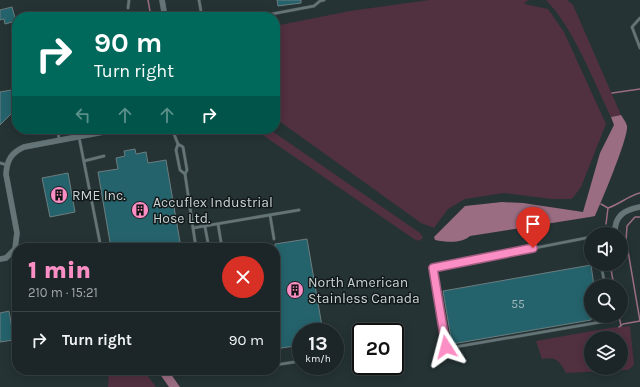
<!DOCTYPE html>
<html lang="en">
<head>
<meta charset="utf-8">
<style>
  :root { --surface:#1c2628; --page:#293234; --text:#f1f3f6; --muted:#a0a5a8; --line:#3a4345; --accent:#fb8fc5 }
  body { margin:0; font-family:Karla,sans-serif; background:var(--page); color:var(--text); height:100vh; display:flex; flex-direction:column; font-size:15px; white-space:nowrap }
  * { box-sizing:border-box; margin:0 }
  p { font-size:13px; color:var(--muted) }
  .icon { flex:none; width:22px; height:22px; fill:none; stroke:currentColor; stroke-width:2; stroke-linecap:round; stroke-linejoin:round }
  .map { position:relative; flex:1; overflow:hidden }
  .side { position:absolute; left:12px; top:243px; width:268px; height:132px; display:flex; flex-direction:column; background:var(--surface); border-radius:16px; box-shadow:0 2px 10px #0003,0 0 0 1px var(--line) }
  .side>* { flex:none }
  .guide { position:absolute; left:12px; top:12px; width:268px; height:122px; border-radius:16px; box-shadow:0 2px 10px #0003,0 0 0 1px var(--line); background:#00695c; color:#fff; overflow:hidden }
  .tools { position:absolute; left:584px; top:227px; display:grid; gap:8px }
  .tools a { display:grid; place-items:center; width:44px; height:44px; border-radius:50%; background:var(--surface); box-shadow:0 2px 10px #0003,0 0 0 1px var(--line); font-size:20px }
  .speed { position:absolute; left:292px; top:323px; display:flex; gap:8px; font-size:20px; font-weight:700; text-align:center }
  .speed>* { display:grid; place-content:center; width:52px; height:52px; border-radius:50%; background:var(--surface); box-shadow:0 2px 10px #0003,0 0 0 1px var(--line); line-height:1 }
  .speed small { font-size:10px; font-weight:400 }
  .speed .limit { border:2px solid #111; border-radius:6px; background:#fff; color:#111 }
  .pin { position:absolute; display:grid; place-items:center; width:34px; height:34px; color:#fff; margin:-41px -17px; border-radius:50% 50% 50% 0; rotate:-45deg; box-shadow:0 0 4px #0007 }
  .pin .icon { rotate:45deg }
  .me { position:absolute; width:44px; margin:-22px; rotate:351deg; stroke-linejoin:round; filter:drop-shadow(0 0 3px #0008) }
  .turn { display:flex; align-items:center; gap:14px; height:84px; padding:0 16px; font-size:18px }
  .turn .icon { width:52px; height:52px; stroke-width:2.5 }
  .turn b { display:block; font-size:28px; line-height:34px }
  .lanes { display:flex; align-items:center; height:38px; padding:0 16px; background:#0003; justify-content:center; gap:20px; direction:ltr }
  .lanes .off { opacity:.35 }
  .round { display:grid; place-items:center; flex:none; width:42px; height:42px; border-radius:21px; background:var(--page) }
  .head { display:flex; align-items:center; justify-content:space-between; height:68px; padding:0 16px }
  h1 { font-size:24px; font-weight:800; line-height:30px; color:var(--accent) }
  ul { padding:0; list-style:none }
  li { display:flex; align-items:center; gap:12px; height:56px; padding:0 16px; border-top:1px solid var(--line) }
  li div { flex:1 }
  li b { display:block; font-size:15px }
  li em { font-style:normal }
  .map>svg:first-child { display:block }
  .green { fill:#513040; fill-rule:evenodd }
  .water { fill:#9a6d82 }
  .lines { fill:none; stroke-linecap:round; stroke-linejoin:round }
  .stream { stroke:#9a6d82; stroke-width:1.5 }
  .building { fill:#25636c; stroke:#6c7c7f }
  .service-casing { stroke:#424f50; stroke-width:3.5 }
  .minor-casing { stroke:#424f50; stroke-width:6 }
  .service { stroke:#657577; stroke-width:2.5 }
  .minor { stroke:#657577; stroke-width:5.5 }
  .route-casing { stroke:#a35d80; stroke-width:10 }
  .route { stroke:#fb8fc5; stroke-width:7 }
  .labels { text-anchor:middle; stroke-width:3; stroke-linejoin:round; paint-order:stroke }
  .number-label { font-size:12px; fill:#a1b7ba }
  .poi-label { font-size:14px; fill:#cad3d4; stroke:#13191a; text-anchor:start }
</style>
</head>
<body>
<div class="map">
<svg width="640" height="387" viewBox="0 0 640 387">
  <rect width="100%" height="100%" fill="#253335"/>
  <g class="green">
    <path d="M429,0H528L524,4L548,9L564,32L606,124L581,187L572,199H552L504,193L465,199L448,209L434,228L421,223L275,118V26L350,11Z"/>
    <path d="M546,0H567L573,5L621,115L611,117C594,82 573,27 546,0Z"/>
    <path d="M254,129H269L420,233L423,238L419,241L414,239Z"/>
    <path d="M630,326L634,365L628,370L566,373C560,361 556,356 542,359L536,341L609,328ZM591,338H621V368H591Z"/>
    <path d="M109,370H143L156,387H108Z"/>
  </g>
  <g class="water">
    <path d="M621,115C623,118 626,122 627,126C629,136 601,203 595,216L590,217L470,236C461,244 446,242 435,240L434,237L465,206L502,202L523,203L583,212L600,153L614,125L611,117Z"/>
    <path d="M157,370H168L180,387H169Z"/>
  </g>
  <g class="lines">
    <g class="stream">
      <path d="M148,0L151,17"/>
      <path d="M612,93L640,89"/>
      <path d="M601,204L608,208"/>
      <path d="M606,224L608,208C620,204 628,196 640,193"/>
      <path d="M626,241L627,226L635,217H640"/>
      <path d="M628,251L640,321"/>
      <path d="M610,264L614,286"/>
      <path d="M619,316L621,326"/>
      <path d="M619,327L623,324L640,321"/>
    </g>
  </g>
  <g class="building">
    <path d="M277,0H301V3L278,6Z"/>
    <path d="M12,7L16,21L5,24L4,19L0,20V10Z"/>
    <path d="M17,89V108L0,125V92Z"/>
    <path d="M135,149L136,154L146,152L148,163L166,160L181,248H111L98,172L118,169L116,158L125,156L124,151Z"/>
    <path d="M68,173L75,212L50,217L42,178Z"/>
    <path d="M307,239L323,332H301V345L275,349V244Z"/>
    <path d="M591,265L594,286H591V320L452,344L443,291Z"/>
    <path d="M9,311L14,340L0,342V313Z"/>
  </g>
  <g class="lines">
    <g class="service-casing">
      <g id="service">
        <path d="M199,0L202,17"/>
        <path d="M128,8L129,0"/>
        <path d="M256,17L314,6L320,1L324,0"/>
        <path d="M640,18L632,27L640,48"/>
        <path d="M58,129L59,140"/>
        <path d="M172,129L178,144L183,147L187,170L185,174L193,228L299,210"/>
        <path d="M79,137L101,248"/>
        <path d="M178,144L176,150L180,170L185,174"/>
        <path d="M84,161L104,156"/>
        <path d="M0,163L7,165"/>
        <path d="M270,215L274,239"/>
        <path d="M218,224L222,248"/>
        <path d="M205,227L209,248"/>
        <path d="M193,228L196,248"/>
        <path d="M608,234L614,233"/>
        <path d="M591,237L433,268L446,347L449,348L607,321L609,316"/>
        <path d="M601,264L605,286"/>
        <path d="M275,365L301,361"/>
        <path d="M228,370V372L240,370"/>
      </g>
    </g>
    <g class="minor-casing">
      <g id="minor">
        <path d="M162,0L165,17"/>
        <path d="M615,234C614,216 624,210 640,207"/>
        <path d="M0,259L6,258L15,249L17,233L6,174C7,160 11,153 24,147L119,129"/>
        <path d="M617,264V265"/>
      </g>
    </g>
    <use href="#service" class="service"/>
    <use href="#minor" class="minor"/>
  </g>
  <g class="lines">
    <g class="route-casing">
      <path id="route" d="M446,347L433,268L533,248"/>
    </g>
    <use href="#route" class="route"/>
  </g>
  <defs>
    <g id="building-disc" transform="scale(0.9)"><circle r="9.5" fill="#fb8fc5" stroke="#13191a"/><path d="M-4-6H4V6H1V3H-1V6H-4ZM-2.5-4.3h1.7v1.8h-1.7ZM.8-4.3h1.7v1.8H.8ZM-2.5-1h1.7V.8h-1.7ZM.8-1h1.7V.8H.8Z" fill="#111"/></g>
  </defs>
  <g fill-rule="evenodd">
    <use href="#building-disc" x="59" y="195"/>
    <use href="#building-disc" x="140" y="210"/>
    <use href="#building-disc" x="295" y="290"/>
  </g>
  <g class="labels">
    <g class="number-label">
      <text x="518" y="308">55</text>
    </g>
    <g class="poi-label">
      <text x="72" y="200">RME Inc.</text>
      <text x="153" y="207">Accuflex Industrial<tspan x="153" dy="16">Hose Ltd.</tspan></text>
      <text x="308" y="287">North American<tspan x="308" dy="16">Stainless Canada</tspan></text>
    </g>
  </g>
</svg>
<div class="tools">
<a><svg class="icon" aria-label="sound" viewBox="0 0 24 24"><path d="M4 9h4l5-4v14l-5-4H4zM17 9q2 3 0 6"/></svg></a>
<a><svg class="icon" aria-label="search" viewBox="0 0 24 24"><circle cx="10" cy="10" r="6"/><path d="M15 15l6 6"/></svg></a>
<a><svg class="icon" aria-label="layers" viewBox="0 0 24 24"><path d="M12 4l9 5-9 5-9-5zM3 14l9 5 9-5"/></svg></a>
</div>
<div class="speed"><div>13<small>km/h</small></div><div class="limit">20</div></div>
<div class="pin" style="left:533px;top:248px;background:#d93025"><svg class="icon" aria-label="arrive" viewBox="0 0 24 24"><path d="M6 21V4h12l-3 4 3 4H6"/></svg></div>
<svg class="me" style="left:446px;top:347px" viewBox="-20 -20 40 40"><path d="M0-17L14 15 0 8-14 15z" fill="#fb8fc5" stroke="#fff" stroke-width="4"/></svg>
<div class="guide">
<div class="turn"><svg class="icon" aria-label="right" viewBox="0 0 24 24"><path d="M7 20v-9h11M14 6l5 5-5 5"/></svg><div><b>90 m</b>Turn right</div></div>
<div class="lanes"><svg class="icon off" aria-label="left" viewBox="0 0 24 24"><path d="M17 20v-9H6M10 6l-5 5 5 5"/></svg><svg class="icon off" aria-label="ahead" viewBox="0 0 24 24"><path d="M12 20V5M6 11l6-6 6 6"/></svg><svg class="icon off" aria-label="ahead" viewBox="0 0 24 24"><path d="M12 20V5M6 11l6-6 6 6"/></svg><svg class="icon" aria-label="right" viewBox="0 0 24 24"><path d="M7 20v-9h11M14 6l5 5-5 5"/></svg></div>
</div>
<section class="side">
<div class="head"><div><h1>1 min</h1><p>210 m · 15:21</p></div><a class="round" style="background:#d93025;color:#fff"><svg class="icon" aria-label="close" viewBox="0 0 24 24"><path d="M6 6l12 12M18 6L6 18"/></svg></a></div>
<ul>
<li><svg class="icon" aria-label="right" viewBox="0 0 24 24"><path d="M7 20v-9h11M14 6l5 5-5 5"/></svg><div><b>Turn right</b></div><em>90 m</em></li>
</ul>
</section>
</div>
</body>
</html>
